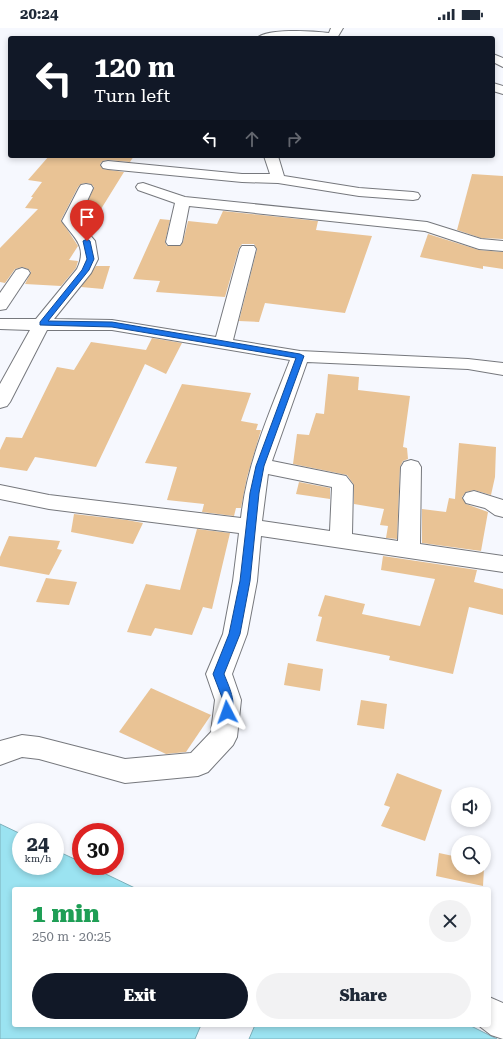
<!DOCTYPE html>
<html lang="en">
<head>
<meta charset="utf-8">
<style>
  :root { --surface:#fff; --page:#f2f2f3; --text:#1f2937; --muted:#747a83; --accent:#111827 }
  body { margin:0; font-family:"Roboto Serif",serif; background:var(--page); color:var(--text); height:100vh; display:flex; flex-direction:column; font-size:15px; white-space:nowrap }
  * { box-sizing:border-box; margin:0 }
  p { font-size:13px; color:var(--muted) }
  .icon { flex:none; width:22px; height:22px; fill:none; stroke:currentColor; stroke-width:2; stroke-linecap:round; stroke-linejoin:round }
  .map { position:relative; flex:1; overflow:hidden }
  .panel { position:absolute; left:12px; top:859px; width:479px; height:140px; display:flex; flex-direction:column; background:var(--surface); border-radius:4px; box-shadow:0 2px 6px #0003 }
  .panel>* { flex:none }
  .hud { position:absolute; left:8px; top:8px; width:487px; height:122px; border-radius:4px; box-shadow:0 2px 6px #0003; background:#111827; color:#fff; overflow:hidden }
  .controls { position:absolute; left:451px; top:759px; display:grid; gap:8px }
  .controls a { display:grid; place-items:center; width:40px; height:40px; border-radius:50%; background:var(--surface); box-shadow:0 2px 6px #0003; font-size:20px }
  .speed { position:absolute; left:12px; top:795px; display:flex; gap:8px; font-size:20px; font-weight:700; text-align:center }
  .speed>* { display:grid; place-content:center; width:52px; height:52px; border-radius:50%; background:var(--surface); box-shadow:0 2px 6px #0003; line-height:1 }
  .speed small { font-size:10px; font-weight:400 }
  .speed .limit { border:6px solid #d22; background:#fff; color:#111 }
  .pin { position:absolute; display:grid; place-items:center; width:34px; height:34px; color:#fff; margin:-41px -17px; border-radius:50% 50% 50% 0; rotate:-45deg; box-shadow:0 0 4px #0007 }
  .pin .icon { rotate:45deg }
  .me { position:absolute; width:44px; margin:-22px; rotate:356deg; stroke-linejoin:round; filter:drop-shadow(0 0 3px #0008) }
  .turn { display:flex; align-items:center; gap:14px; height:84px; padding:0 20px; font-size:18px }
  .turn .icon { width:52px; height:52px; stroke-width:2.5 }
  .turn b { display:block; font-size:28px; line-height:34px }
  .lanes { display:flex; align-items:center; height:38px; padding:0 20px; background:#0003; justify-content:center; gap:20px; direction:ltr }
  .lanes .off { opacity:.35 }
  .round { display:grid; place-items:center; flex:none; width:42px; height:42px; border-radius:21px; background:var(--page) }
  .summary { display:flex; align-items:center; justify-content:space-between; height:68px; padding:0 20px }
  h1 { font-size:24px; font-weight:800; line-height:30px; color:#1e9e55 }
  .cta { display:flex; gap:8px; margin-top:auto; padding:8px 20px }
  .cta a { flex:1; height:46px; border-radius:24px; background:var(--accent); color:#fff; font-size:16px; font-weight:800; line-height:46px; text-align:center }
  .cta a+a { background:var(--page); color:var(--text) }
  .status { display:flex; justify-content:space-between; align-items:center; height:28px; padding:0 20px; background:var(--surface); direction:ltr }
  .status svg { height:11px; fill:currentColor }
  .map>svg:first-child { display:block }
  .water { fill:#9be3f1; stroke:#7dafba }
  .building { fill:#e9c395 }
  .lines { fill:none; stroke-linecap:round; stroke-linejoin:round }
  .minor-casing { stroke:#76787d; stroke-width:2 }
  .minor { fill:#fff; fill-rule:evenodd }
  .route { fill:#1a73e8; stroke:#114b97 }
</style>
</head>
<body>
<div class="status"><b>20:24</b><svg viewBox="0 0 49 12"><path d="M0 12V9h3v3zM5 12V6h3v6zM10 12V3h3v9zM15 12V0h3v12zM26 1h20v11H26zM47 4h2v5h-2z"/></svg></div>
<div class="map">
<svg width="503" height="1011" viewBox="0 0 503 1011">
  <rect width="100%" height="100%" fill="#f6f8fe"/>
  <g class="water">
    <path d="M0,796L21,806V838H55V822L81,834V838H89L137,861H14V997H201L195,1011H0Z"/>
    <path d="M255,997H469L497,1011H249Z"/>
  </g>
  <g class="building">
    <path d="M49,128H134L130,134L108,132L103,133L100,136L103,141L124,144L88,202L80,193L94,159L91,156L86,155L81,156L78,159L61,192L78,218L69,232L78,233L76,240L61,258L25,256L31,244L28,241L22,239L15,241L5,255L0,254V220L38,181L25,180L33,169H31L42,154L28,152Z"/>
    <path d="M472,146L503,148V211L481,210L457,202Z"/>
    <path d="M223,183L318,193L316,202L372,208L345,285L265,275L259,294L239,293L257,221L254,216H242L239,220L225,269L156,264L160,253L133,251L160,191L170,192L165,214L167,218H180L183,214L188,193L217,196Z"/>
    <path d="M428,206L479,222L503,224V241L483,238V241L420,229Z"/>
    <path d="M96,238H110L103,261L81,259Z"/>
    <path d="M152,310L182,315L166,346L145,336L96,439L35,429L27,443L0,439V422L6,409L22,410L57,339L74,342L91,314L146,322Z"/>
    <path d="M328,346L359,349L358,362L410,368L403,419L407,420L408,431L403,433L400,439L397,511L386,510L388,498L380,497L384,481L354,476V457L347,447L293,436L297,406L309,407L316,385L324,386Z"/>
    <path d="M182,356L251,365L241,393L258,396L256,402H261L247,449L241,480H236L234,488L202,484L204,476L167,472L177,439L145,435Z"/>
    <path d="M459,415L496,419L495,449L491,467L474,462L466,464L462,469L466,476L488,484L481,523L422,515V481L446,484L449,470L455,471Z"/>
    <path d="M299,454L330,460V471L296,466Z"/>
    <path d="M74,486L127,492L143,495L133,516L71,504Z"/>
    <path d="M197,501L230,505L212,581L203,579L192,607L155,600L151,608L127,604L146,556L180,562Z"/>
    <path d="M9,508L60,513L57,521L62,522L49,547L0,538V529Z"/>
    <path d="M383,528L477,542L474,554L503,561V587L469,579L453,646L389,632L390,628L316,613L322,589L318,588L325,567L365,576L362,586L420,598L435,551L381,542Z"/>
    <path d="M46,550L77,554L69,577L36,574Z"/>
    <path d="M288,635L323,641L320,663L284,657Z"/>
    <path d="M151,660L211,687L186,724L166,726L119,704Z"/>
    <path d="M361,672L387,676L384,701L357,697Z"/>
    <path d="M397,745L442,762L425,813L381,798L390,779L384,777Z"/>
    <path d="M439,825L458,829V840H484L483,858L436,848Z"/>
  </g>
  <g class="lines">
    <g class="minor-casing">
      <g id="minor">
        <path d="M331,0H343L337,10H257C267,0 314,3 329,5Z"/>
        <path d="M493,26L503,30V39L493,34Z"/>
        <path d="M493,55L503,58V66L493,63Z"/>
        <path d="M264,128H278L284,148L359,160L413,164L418,165L420,168L418,171L413,172L359,168L278,155L242,154L108,141L103,140L101,137L103,134L108,133L242,146H270Z"/>
        <path d="M143,155L185,169L427,194L481,211L503,213V223L479,221L425,203L189,178L182,214L180,217H168L166,214L175,175L138,162L136,159L138,156Z"/>
        <path d="M86,156L91,157L93,160L78,193L95,213L98,231L91,245L54,291L112,292L216,309L240,221L242,218H254L256,221L233,312L300,323L468,331L503,335V347L468,341L307,334L272,433L346,448L353,457L352,506L398,513L401,439L404,434L411,432L418,434L421,439L420,516L503,528V544L261,508L257,553L247,606L232,646L241,672L237,709L233,717L208,744L198,748L125,755L39,731L22,729L0,737V713L22,707L39,709L125,731L191,725L211,704L215,672L206,646L223,606L233,553L239,505L49,481L0,471V457L49,467L241,490C247,434 270,384 290,332L112,302H47L10,374L7,378L0,380V356L30,302L0,301V291H36L77,241C88,218 74,210 62,193L79,160L81,157ZM268,446L332,459L330,503L262,493Z"/>
        <path d="M22,240L28,242L30,245L6,281L0,282V265L16,242Z"/>
        <path d="M474,463L503,472V489L495,487L485,480L466,475L463,470L466,465Z"/>
        <path d="M489,969L503,975V1011L491,1007L478,997H489Z"/>
      </g>
    </g>
    <use href="#minor" class="minor"/>
  </g>
  <path class="route" d="M87,211L90,213L94,231L89,242L48,293L112,294L300,326L304,328L264,438L259,465L250,553L240,606L224,646C229,659 237,674 231,688H223L221,684L223,672L213,646L229,606L240,553L250,465L256,438L296,330L112,299L40,297V294L82,242L87,231L83,213Z"/>
</svg>
<div class="controls">
<a><svg class="icon" aria-label="sound" viewBox="0 0 24 24"><path d="M4 9h4l5-4v14l-5-4H4zM17 9q2 3 0 6"/></svg></a>
<a><svg class="icon" aria-label="search" viewBox="0 0 24 24"><circle cx="10" cy="10" r="6"/><path d="M15 15l6 6"/></svg></a>
</div>
<div class="speed"><div>24<small>km/h</small></div><div class="limit">30</div></div>
<div class="pin" style="left:87px;top:213px;background:#d93025"><svg class="icon" aria-label="arrive" viewBox="0 0 24 24"><path d="M6 21V4h12l-3 4 3 4H6"/></svg></div>
<svg class="me" style="left:227px;top:684px" viewBox="-20 -20 40 40"><path d="M0-17L14 15 0 8-14 15z" fill="#1a73e8" stroke="#fff" stroke-width="4"/></svg>
<div class="hud">
<div class="turn"><svg class="icon" aria-label="left" viewBox="0 0 24 24"><path d="M17 20v-9H6M10 6l-5 5 5 5"/></svg><div><b>120 m</b>Turn left</div></div>
<div class="lanes"><svg class="icon" aria-label="left" viewBox="0 0 24 24"><path d="M17 20v-9H6M10 6l-5 5 5 5"/></svg><svg class="icon off" aria-label="ahead" viewBox="0 0 24 24"><path d="M12 20V5M6 11l6-6 6 6"/></svg><svg class="icon off" aria-label="right" viewBox="0 0 24 24"><path d="M7 20v-9h11M14 6l5 5-5 5"/></svg></div>
</div>
<section class="panel">
<div class="summary"><div><h1>1 min</h1><p>250 m · 20:25</p></div><a class="round"><svg class="icon" aria-label="close" viewBox="0 0 24 24"><path d="M6 6l12 12M18 6L6 18"/></svg></a></div>
<div class="cta"><a>Exit</a><a>Share</a></div>
</section>
</div>
</body>
</html>
